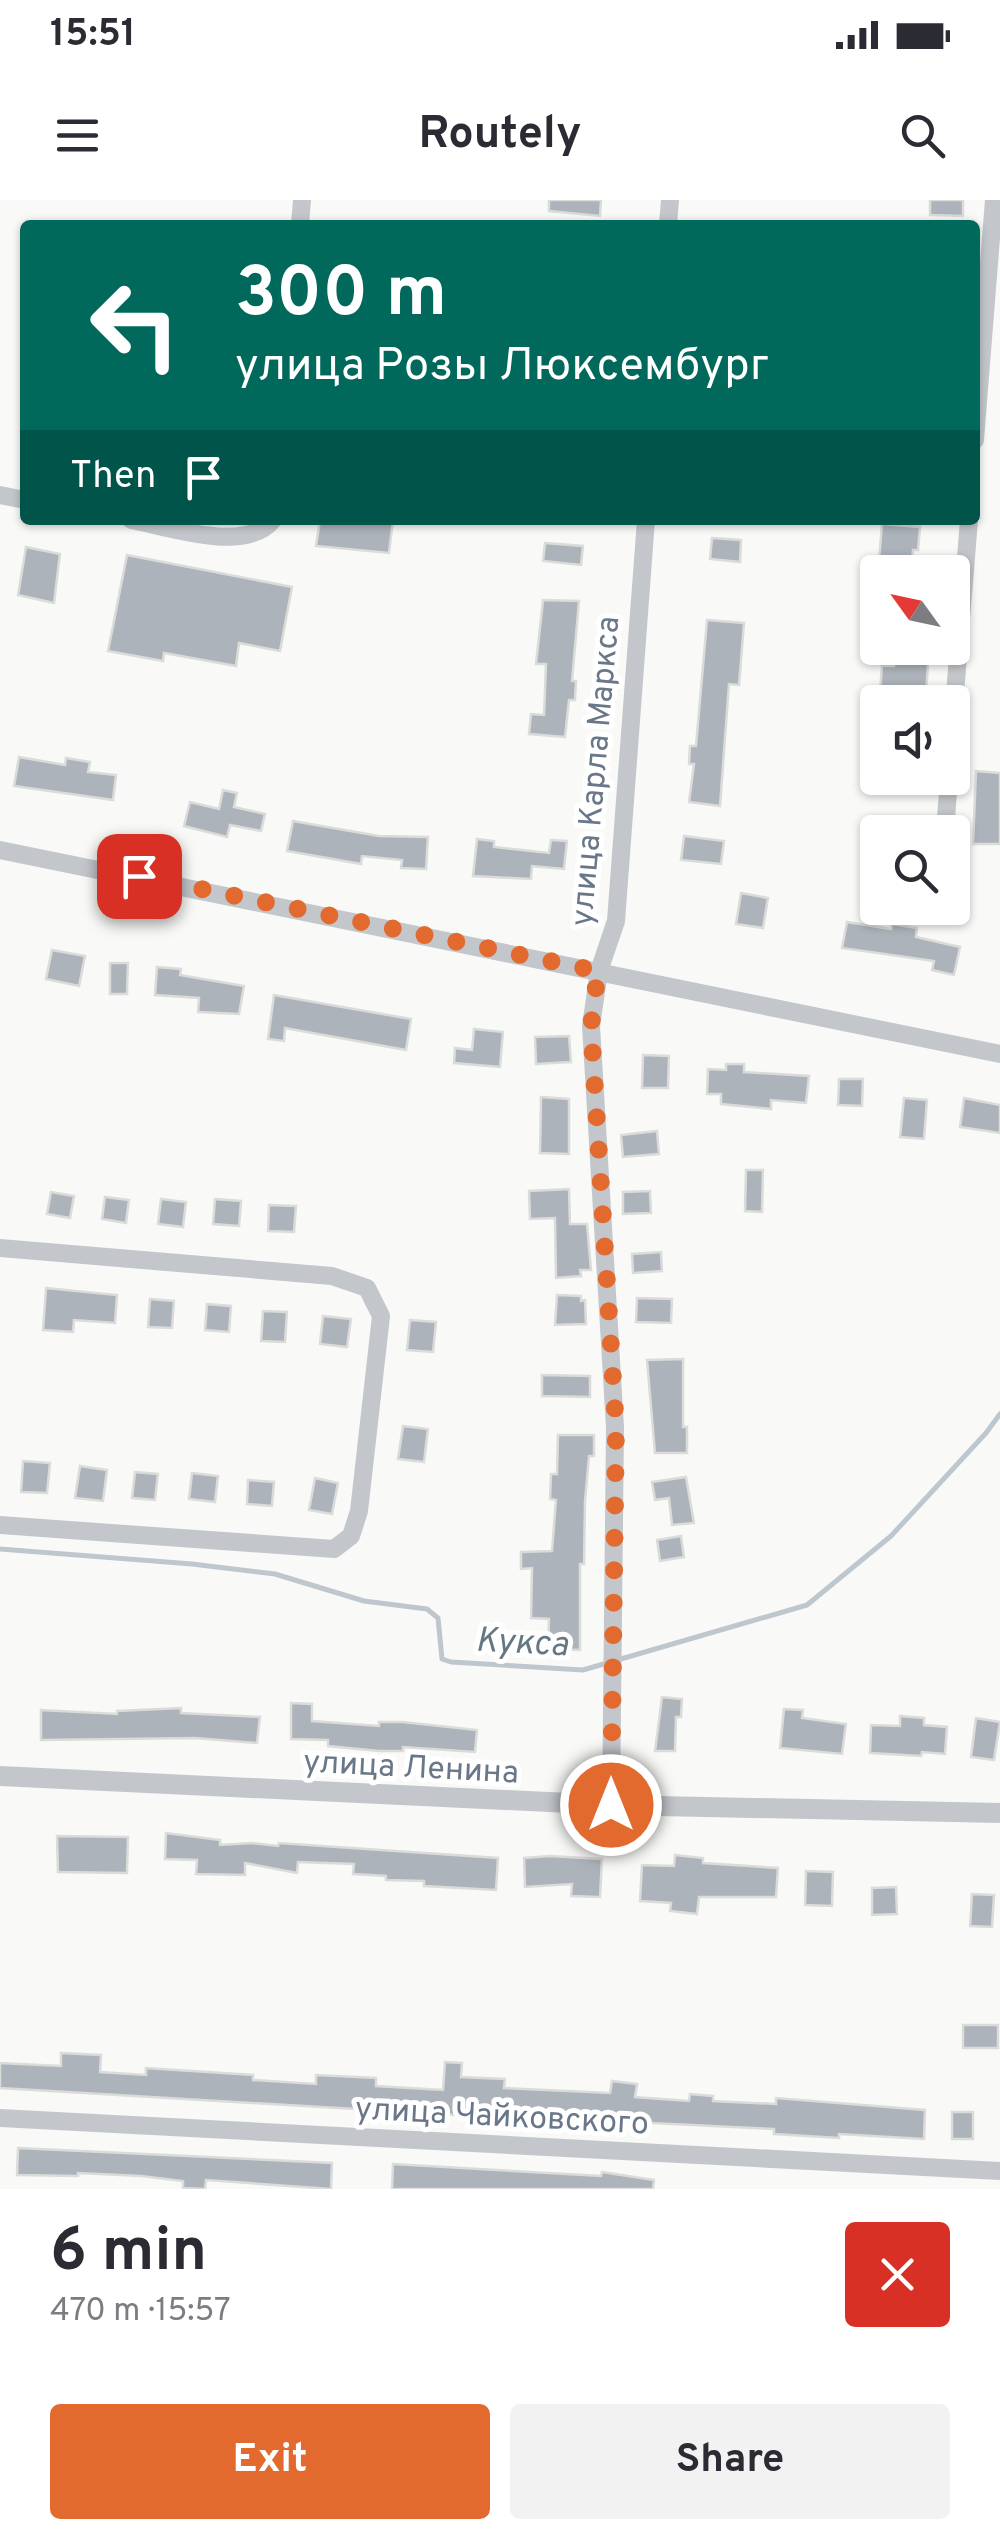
<!DOCTYPE html>
<html lang="en">
<head>
<meta charset="utf-8">
<style>
  :root { --surface:#fff; --page:#f2f2f3; --text:#2b2b33; --muted:#7c7c81; --accent:#e26a2f }
  body { margin:0; font-family:Overpass,sans-serif; background:var(--page); color:var(--text); height:100vh; display:flex; flex-direction:column; font-size:38px; white-space:nowrap }
  * { box-sizing:border-box; margin:0 }
  p { font-size:32px; color:var(--muted) }
  .icon { flex:none; width:55px; height:55px; fill:none; stroke:currentColor; stroke-width:2; stroke-linecap:round; stroke-linejoin:round }
  .map { position:relative; height:1989px; overflow:hidden }
  .sheet { display:flex; flex-direction:column; background:var(--surface); flex:1 }
  .sheet>* { flex:none }
  .banner { position:absolute; left:20px; top:20px; width:960px; height:305px; border-radius:10px; box-shadow:0 2px 8px #0004; background:#00695c; color:#fff; overflow:hidden }
  .needle { width:65px; rotate:303deg }
  .fabs { position:absolute; left:860px; top:355px; display:grid; gap:20px }
  .fabs a { display:grid; place-items:center; width:110px; height:110px; border-radius:10px; background:var(--surface); box-shadow:0 2px 8px #0004; font-size:50px }
  .pin { position:absolute; display:grid; place-items:center; width:85px; height:85px; color:#fff; margin:-42px; border-radius:20px; box-shadow:0 5px 15px #0006 }
  .me { position:absolute; width:110px; margin:-55px; rotate:0deg; stroke-linejoin:round; filter:drop-shadow(0 0 8px #0008) }
  .turn { display:flex; align-items:center; gap:35px; height:210px; padding:0 50px; font-size:45px }
  .turn .icon { width:130px; height:130px; stroke-width:2.5 }
  .turn b { display:block; font-size:70px; line-height:85px }
  .then { display:flex; align-items:center; height:95px; padding:0 50px; background:#0003; gap:20px; font-size:38px }
  .round { display:grid; place-items:center; flex:none; width:105px; height:105px; border-radius:10px; background:var(--page) }
  .headline { display:flex; align-items:center; justify-content:space-between; height:170px; padding:0 50px }
  h1 { font-size:60px; font-weight:700; line-height:75px }
  .button { display:flex; gap:20px; margin-top:auto; padding:20px 50px }
  .button a { flex:1; height:115px; border-radius:10px; background:var(--accent); color:#fff; font-size:40px; font-weight:700; line-height:115px; text-align:center }
  .button a+a { background:var(--page); color:var(--text) }
  .status { display:flex; justify-content:space-between; align-items:center; height:70px; padding:0 50px; background:var(--surface); direction:ltr }
  .status svg { height:28px; fill:currentColor }
  header { display:flex; justify-content:space-between; align-items:center; height:130px; padding:0 50px; background:var(--surface); font-size:45px; font-weight:700 }
  .map>svg:first-child { display:block }
  .lines { fill:none; stroke-linecap:round; stroke-linejoin:round }
  .stream { stroke:#bec7cd; stroke-width:5 }
  .building { fill:#acb3ba; stroke:#dbdcda; stroke-width:2.5 }
  .minor { stroke:#c3c7cb; stroke-width:18 }
  .tertiary { stroke:#c3c7cb; stroke-width:20 }
  .route { stroke:#e26a2f; stroke-width:18; stroke-dasharray:0 32.4 }
  .labels { text-anchor:middle; stroke-width:10; stroke-linejoin:round; paint-order:stroke }
  .street-label { font-size:32px; fill:#697788; stroke:#fff }
  .water-label { font-size:35px; font-style:italic; fill:#657783; stroke:#fff }
</style>
</head>
<body>
<div class="status"><b>15:51</b><svg viewBox="0 0 49 12"><path d="M0 12V9h3v3zM5 12V6h3v6zM10 12V3h3v9zM15 12V0h3v12zM26 1h20v11H26zM47 4h2v5h-2z"/></svg></div>
<header><svg class="icon" aria-label="menu" viewBox="0 0 24 24"><path d="M4 6h16M4 12h16M4 18h16"/></svg>Routely<svg class="icon" aria-label="search" viewBox="0 0 24 24"><circle cx="10" cy="10" r="6"/><path d="M15 15l6 6"/></svg></header>
<div class="map">
<svg width="1000" height="1989" viewBox="0 0 1000 1989">
  <rect width="100%" height="100%" fill="#f9faf7"/>
  <g class="lines">
    <path class="stream" d="M0,1349L192,1364L275,1374L364,1401L427,1409L438,1418L442,1459L451,1462L583,1470L807,1405L891,1336L986,1233L1000,1214"/>
  </g>
  <g class="building">
    <path d="M549,0H601L600,16L549,11Z"/>
    <path d="M930,0H963V16L930,15Z"/>
    <path d="M320,320H393L389,353L316,346Z"/>
    <path d="M882,324L920,327L918,350H913L911,372H878Z"/>
    <path d="M712,338L741,340L740,362L710,359Z"/>
    <path d="M545,343L583,346L581,365L543,361Z"/>
    <path d="M26,347L60,354L54,403L18,395Z"/>
    <path d="M127,355L292,387L280,451L239,443L236,466L164,453L163,461L108,451Z"/>
    <path d="M543,400L579,401L572,481H576L575,500H569L565,537L529,534L531,514L544,515L546,464H536Z"/>
    <path d="M707,420L744,423L739,485L729,484L720,606L689,602L694,564H689L690,546H696Z"/>
    <path d="M895,448H929L926,496L880,491L882,466H894Z"/>
    <path d="M19,557L65,565L66,558L90,562L88,572L116,575L113,600L14,586Z"/>
    <path d="M976,571L1000,573V644H973Z"/>
    <path d="M223,590L237,593L234,607L265,614L261,631L230,625L227,637L184,626L190,602L219,609Z"/>
    <path d="M293,621L379,636L428,637L426,669L401,668L402,660L362,656L361,664L287,651Z"/>
    <path d="M684,636L724,641L721,664L681,660Z"/>
    <path d="M477,639L494,641V647L549,653L551,640L567,641L564,669L532,666L531,679L473,676Z"/>
    <path d="M741,693L768,698L763,728L736,724Z"/>
    <path d="M847,722L891,729L892,724L917,728L916,737L960,747L954,775L932,770L934,761L842,748Z"/>
    <path d="M52,750L85,756L79,786L46,779Z"/>
    <path d="M110,763H128L127,794H110Z"/>
    <path d="M157,767L181,769L180,775L244,786L239,814L198,812L199,798L155,795Z"/>
    <path d="M274,795L411,819L406,850L285,828L284,841L268,839Z"/>
    <path d="M474,829L503,832L500,867L454,863L455,848L472,850Z"/>
    <path d="M569,836L571,862L536,864L535,837Z"/>
    <path d="M643,855L669,856L668,888H642Z"/>
    <path d="M726,864H744V872L809,876L806,903L771,900V909L721,904V894H707L708,869L726,870Z"/>
    <path d="M839,879H863L862,906L838,905Z"/>
    <path d="M541,897L569,899V954L540,953Z"/>
    <path d="M904,898L927,900L924,939L900,937Z"/>
    <path d="M964,898L1000,905V933L960,927Z"/>
    <path d="M657,931L659,954L623,957L621,935Z"/>
    <path d="M746,970H763L762,1012L745,1011Z"/>
    <path d="M569,989L570,1024H587L591,1070H580L581,1076L556,1078L555,1018L530,1019L529,991Z"/>
    <path d="M650,991L651,1013L623,1014V992Z"/>
    <path d="M51,992L74,996L70,1018L47,1014Z"/>
    <path d="M105,997L129,1000L126,1023L102,1019Z"/>
    <path d="M161,999L186,1002L183,1027L158,1024Z"/>
    <path d="M215,999L241,1001L239,1026L213,1024Z"/>
    <path d="M269,1005L296,1006L294,1032L268,1031Z"/>
    <path d="M661,1052L662,1071L633,1073L632,1054Z"/>
    <path d="M46,1088L117,1095L115,1123L74,1120L73,1132L43,1130Z"/>
    <path d="M557,1095L581,1096V1101L585,1100L586,1124L555,1125Z"/>
    <path d="M637,1098L672,1099L671,1123L636,1122Z"/>
    <path d="M150,1099L174,1101L172,1128L148,1127Z"/>
    <path d="M207,1104L231,1106L229,1132L205,1130Z"/>
    <path d="M263,1111L287,1112L285,1142L261,1141Z"/>
    <path d="M323,1116L351,1119L347,1147L320,1144Z"/>
    <path d="M410,1120L436,1122L433,1152L407,1150Z"/>
    <path d="M683,1159V1227H687V1253H655L647,1160Z"/>
    <path d="M542,1175L590,1176V1197L542,1196Z"/>
    <path d="M403,1226L428,1229L424,1262L398,1259Z"/>
    <path d="M558,1235H594V1256H589L585,1301L584,1364H580V1450L548,1449L549,1419L531,1418L532,1368L521,1369V1352L552,1351L556,1300L550,1299L551,1274H557Z"/>
    <path d="M23,1261L50,1263L47,1293L21,1292Z"/>
    <path d="M80,1266L107,1270L103,1301L75,1298Z"/>
    <path d="M135,1272L158,1274L155,1300L132,1298Z"/>
    <path d="M192,1273L218,1276L215,1302L189,1299Z"/>
    <path d="M686,1277L694,1323L672,1325L669,1298L655,1300L652,1282Z"/>
    <path d="M315,1278L338,1283L332,1314L309,1310Z"/>
    <path d="M248,1280L274,1282L272,1306L247,1304Z"/>
    <path d="M681,1336L684,1357L660,1361L657,1340Z"/>
    <path d="M662,1497L682,1499L681,1517H676L675,1551H655Z"/>
    <path d="M291,1503L312,1504V1521L379,1526V1522H403L477,1530L475,1552L403,1547V1551H379L328,1546V1540L291,1539Z"/>
    <path d="M181,1508V1513L260,1517L257,1543L195,1538L41,1540V1510L117,1514V1511Z"/>
    <path d="M784,1509L803,1510L802,1518L846,1524L842,1554L780,1548Z"/>
    <path d="M900,1516L924,1518V1525L947,1527L945,1554L922,1552L921,1556L870,1553L871,1525L900,1526Z"/>
    <path d="M976,1518L1000,1522L994,1560L971,1557Z"/>
    <path d="M166,1633L220,1640V1645L252,1643L278,1646L279,1643L498,1658L496,1690L424,1686V1681L386,1680V1676L353,1674L354,1664L298,1662L297,1673L245,1663V1675L196,1674L197,1660L165,1659Z"/>
    <path d="M57,1636L128,1637L127,1673L58,1672Z"/>
    <path d="M675,1655L703,1658V1663L778,1668L776,1697H699L697,1714L670,1711L671,1703L640,1701L642,1665L674,1666Z"/>
    <path d="M550,1656L602,1659L600,1697L571,1696L572,1684L525,1687L524,1658Z"/>
    <path d="M806,1671L833,1672L832,1706L805,1705Z"/>
    <path d="M896,1687L897,1714L872,1715V1688Z"/>
    <path d="M972,1694L994,1695L992,1727L970,1726Z"/>
    <rect x="963" y="1825" width="35" height="23"/>
    <path d="M61,1853L101,1855L100,1872L146,1875V1868L253,1875V1880L316,1884V1875L376,1878V1886L443,1890L445,1862L462,1863L461,1877L505,1879L504,1888L610,1893L612,1881L637,1884L635,1897L689,1901L690,1894L713,1896V1901L776,1904V1898L925,1910L924,1939L839,1934V1938L774,1934V1929L631,1922V1925L587,1918L524,1919L0,1888V1863L61,1866Z"/>
    <rect x="952" y="1912" width="21" height="27"/>
    <path d="M18,1948L332,1963L331,1989L206,1980L205,1989L183,1988V1981L141,1976L78,1973V1976L17,1975Z"/>
    <path d="M393,1964L601,1976L602,1972L654,1980L653,1989H392Z"/>
  </g>
  <g class="lines">
    <g class="minor">
      <path d="M300,25L302,0"/>
      <path d="M668,25L670,0"/>
      <path d="M975,240L994,0"/>
      <path d="M0,295L25,300"/>
      <path d="M131,320C169,327 246,354 273,320"/>
      <path d="M952,531L969,320"/>
      <path d="M945,632L949,578"/>
      <path d="M0,650L1000,854"/>
      <path d="M0,1048L332,1076L367,1088L381,1116L359,1311L351,1336L334,1349L0,1325"/>
      <path d="M611,1605L615,1227L591,826L599,771L616,721L646,320"/>
      <path d="M0,1918L1000,1971"/>
    </g>
    <path class="tertiary" d="M0,1576L611,1605L1000,1613"/>
  </g>
  <g class="lines">
    <path class="route" d="M139,676L598,771L591,826L616,1227L611,1605"/>
  </g>
  <g class="labels">
    <g class="street-label">
      <text transform="translate(594 571) rotate(-85)" y="11">улица Карла Маркса</text>
      <text transform="translate(411 1566) rotate(3)" y="11">улица Ленина</text>
      <text transform="translate(502 1915) rotate(3)" y="11">улица Чайковского</text>
    </g>
    <g class="water-label">
      <text transform="translate(522 1441) rotate(3)" y="12">Кукса</text>
    </g>
  </g>
</svg>
<div class="fabs">
<a><svg class="needle" viewBox="-14 -14 28 28"><path d="M0-13l5 13h-10z" fill="#e53935"/><path d="M0 13l5-13h-10z" fill="#7c7c81"/></svg></a>
<a><svg class="icon" aria-label="sound" viewBox="0 0 24 24"><path d="M4 9h4l5-4v14l-5-4H4zM17 9q2 3 0 6"/></svg></a>
<a><svg class="icon" aria-label="search" viewBox="0 0 24 24"><circle cx="10" cy="10" r="6"/><path d="M15 15l6 6"/></svg></a>
</div>
<div class="pin" style="left:139px;top:676px;background:#d93025"><svg class="icon" aria-label="arrive" viewBox="0 0 24 24"><path d="M6 21V4h12l-3 4 3 4H6"/></svg></div>
<svg class="me" style="left:611px;top:1605px" viewBox="-20 -20 40 40"><circle r="17" fill="#e26a2f" stroke="#fff" stroke-width="3"/><path d="M0-11L8 9 0 5-8 9z" fill="#fff"/></svg>
<div class="banner">
<div class="turn"><svg class="icon" aria-label="left" viewBox="0 0 24 24"><path d="M17 20v-9H6M10 6l-5 5 5 5"/></svg><div><b>300 m</b>улица Розы Люксембург</div></div>
<div class="then">Then<svg class="icon" aria-label="arrive" viewBox="0 0 24 24"><path d="M6 21V4h12l-3 4 3 4H6"/></svg></div>
</div>
</div>
<section class="sheet">
<div class="headline"><div><h1>6 min</h1><p>470 m · 15:57</p></div><a class="round" style="background:#d93025;color:#fff"><svg class="icon" aria-label="close" viewBox="0 0 24 24"><path d="M6 6l12 12M18 6L6 18"/></svg></a></div>
<div class="button"><a>Exit</a><a>Share</a></div>
</section>
</body>
</html>
